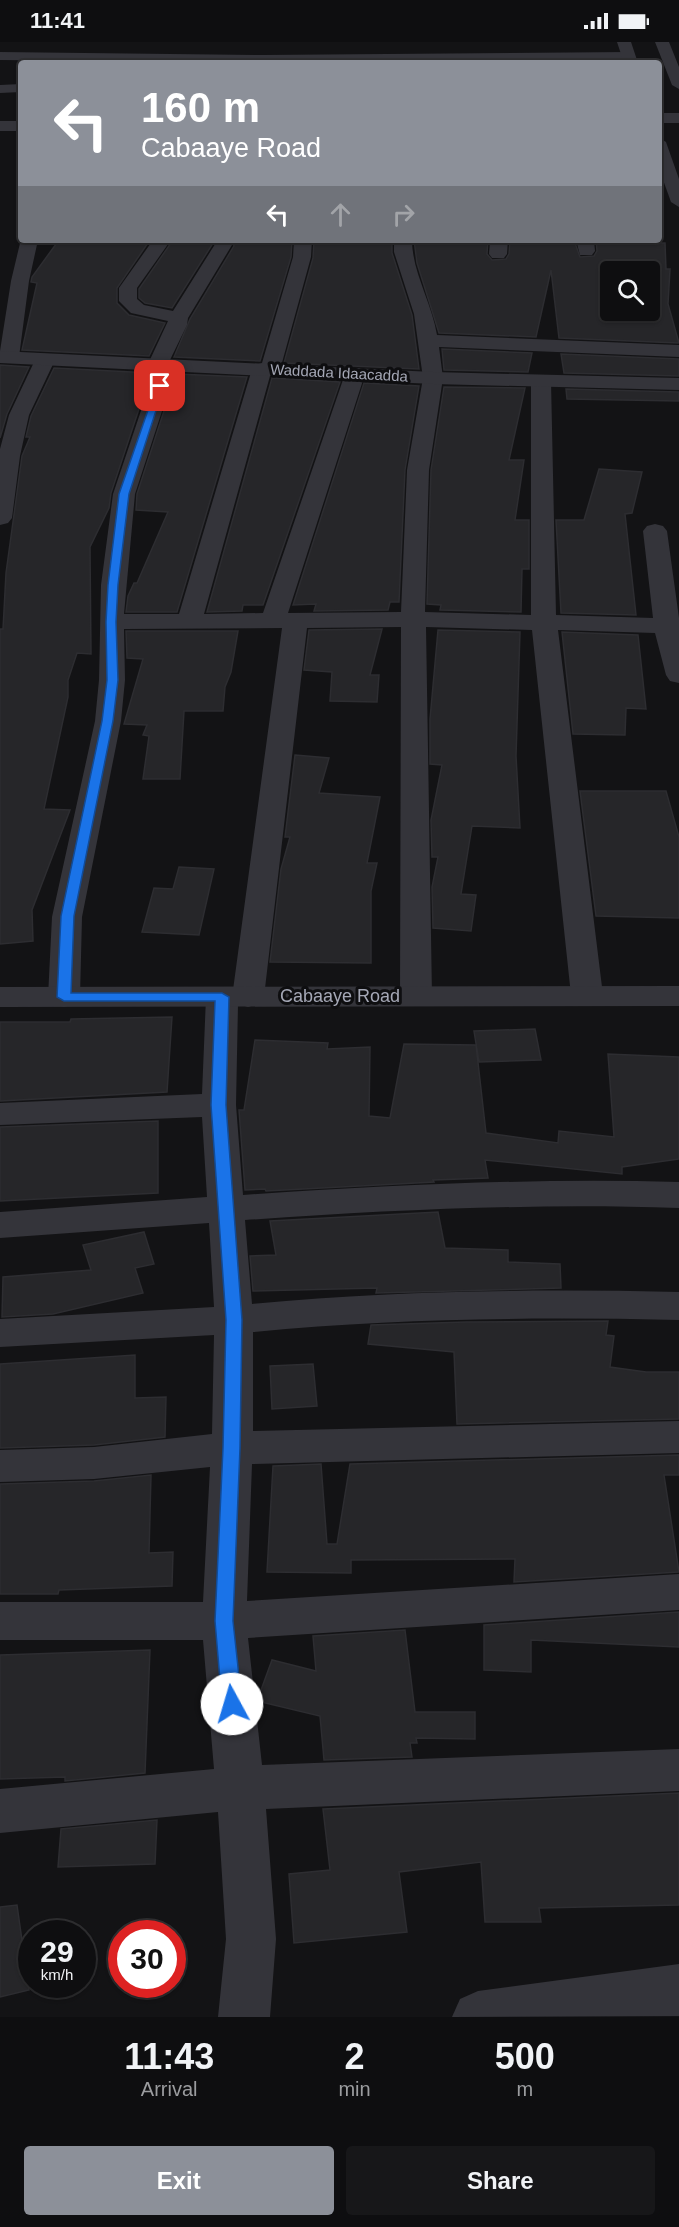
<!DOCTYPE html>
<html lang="en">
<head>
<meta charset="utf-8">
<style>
  :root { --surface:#0e0e10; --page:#171719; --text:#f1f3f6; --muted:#9b9c9f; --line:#2e2e30; --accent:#8c9099 }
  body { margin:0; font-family:Helvetica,sans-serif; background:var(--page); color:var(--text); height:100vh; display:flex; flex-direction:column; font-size:22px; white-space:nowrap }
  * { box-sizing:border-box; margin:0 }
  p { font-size:20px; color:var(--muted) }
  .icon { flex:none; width:33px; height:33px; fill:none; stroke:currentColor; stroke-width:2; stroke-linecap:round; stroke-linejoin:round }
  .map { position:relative; height:1975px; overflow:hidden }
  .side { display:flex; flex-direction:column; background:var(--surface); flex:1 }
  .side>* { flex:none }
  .guide { position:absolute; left:18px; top:18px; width:644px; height:183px; border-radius:6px; box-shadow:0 2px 4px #0004,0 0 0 2px var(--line); background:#8c9099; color:#fff; overflow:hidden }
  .buttons { position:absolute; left:600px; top:219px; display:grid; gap:12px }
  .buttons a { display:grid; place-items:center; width:60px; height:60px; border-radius:6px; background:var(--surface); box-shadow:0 2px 4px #0004,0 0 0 2px var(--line); font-size:30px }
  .speed { position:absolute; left:18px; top:1878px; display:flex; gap:12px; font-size:30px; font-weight:700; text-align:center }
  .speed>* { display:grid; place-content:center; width:78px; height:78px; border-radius:50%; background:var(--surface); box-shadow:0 2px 4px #0004,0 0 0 2px var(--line); line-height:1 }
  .speed small { font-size:15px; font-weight:400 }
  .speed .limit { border:9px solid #d22; background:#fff; color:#111 }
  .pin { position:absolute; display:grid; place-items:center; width:51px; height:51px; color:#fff; margin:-26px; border-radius:12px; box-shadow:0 3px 9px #0006 }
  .me { position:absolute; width:66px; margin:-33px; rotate:354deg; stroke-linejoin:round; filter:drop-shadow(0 0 4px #0008) }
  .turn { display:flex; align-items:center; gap:21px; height:126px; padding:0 24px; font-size:27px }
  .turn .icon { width:78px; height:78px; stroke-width:2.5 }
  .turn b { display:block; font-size:42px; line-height:51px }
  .lanes { display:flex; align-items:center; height:57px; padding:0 24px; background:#0003; justify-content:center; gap:30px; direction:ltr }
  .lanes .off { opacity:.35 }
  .eta { display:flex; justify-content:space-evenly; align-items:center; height:102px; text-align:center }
  .eta b { font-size:36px; font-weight:700; line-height:42px }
  .primary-button { display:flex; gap:12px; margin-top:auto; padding:12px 24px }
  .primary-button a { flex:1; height:69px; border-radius:6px; background:var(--accent); color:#fff; font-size:24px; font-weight:700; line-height:69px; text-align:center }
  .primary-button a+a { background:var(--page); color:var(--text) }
  .status { display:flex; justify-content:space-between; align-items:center; height:42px; padding:0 30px; background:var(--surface); direction:ltr }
  .status svg { height:16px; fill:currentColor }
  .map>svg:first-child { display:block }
  .building { fill:#262629; stroke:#2d2d31; stroke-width:1.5; fill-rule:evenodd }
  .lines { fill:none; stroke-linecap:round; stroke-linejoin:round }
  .minor { fill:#34343a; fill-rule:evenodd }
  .tertiary { fill:#34343a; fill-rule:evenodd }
  .route { fill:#1a73e8; stroke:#114b97; stroke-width:1.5 }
  .labels { text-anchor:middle; stroke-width:6; stroke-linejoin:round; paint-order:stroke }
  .far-street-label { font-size:15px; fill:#a4a7b5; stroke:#0e0e10 }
  .street-label { font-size:18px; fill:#a4a7b5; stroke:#0e0e10 }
</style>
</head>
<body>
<div class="status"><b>11:41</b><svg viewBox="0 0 49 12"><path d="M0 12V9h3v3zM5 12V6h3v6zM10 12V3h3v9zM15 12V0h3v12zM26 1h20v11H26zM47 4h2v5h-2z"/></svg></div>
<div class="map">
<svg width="679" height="1975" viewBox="0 0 679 1975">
  <rect width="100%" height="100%" fill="#131315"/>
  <g class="building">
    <path d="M59,198H150L117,246V261L129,273L165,281L149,314L22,308L37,241L31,240L32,235Z"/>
    <path d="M173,198H215L172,266L145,261L139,256V247Z"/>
    <path d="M231,198L292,199L291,215L260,319L174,315L190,277L234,204Z"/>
    <path d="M314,198H392V211L412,273L419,327L284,321L313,216Z"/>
    <path d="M414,198H488L487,212L492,218L506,217L509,212L510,198H574L580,215L594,214L597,209L596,198H660L659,201H665L666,227H670L668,262L679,301L559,296L551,228L536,295L439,291L417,221ZM610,230H650V268H610Z"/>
    <path d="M442,307L532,311L528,330L444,328Z"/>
    <path d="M561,312L679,317V334L564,331Z"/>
    <path d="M0,323L29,325L7,372L0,396Z"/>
    <path d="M54,326L151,331L111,451L109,466L90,505L91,612L77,611L68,638V655L44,767L70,768L32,868L33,899L0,902V587H3L6,531L22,414L30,395H26L31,374Z"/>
    <path d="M176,332L247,335L177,570H126L128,554L134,541H137L168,470L136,468L137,452Z"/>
    <path d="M272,336L340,340L263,563H243L242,569L207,570Z"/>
    <path d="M364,341L419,344L405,428L399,560H390L388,568L314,569L316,562L293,563Z"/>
    <path d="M444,345L525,346L509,418H524L515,478H529V527H522L521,570L440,568L441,563L427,562L431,428Z"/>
    <path d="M566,347L679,350V359L567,357Z"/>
    <path d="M599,427L642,430L632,471L625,472L636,573L561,571L556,478H584Z"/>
    <path d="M382,587L370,633H379L377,660L330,659L332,630L304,628L309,588Z"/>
    <path d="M438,588L520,590L516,714L520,786L472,784L461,852L476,853L471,889L433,886L432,845L438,815H432L431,778L442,723L430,722V677Z"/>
    <path d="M126,589H238L231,630L225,645L223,669H184L180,737H143L149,694L143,693L147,683L124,682L143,617L127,616Z"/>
    <path d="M562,590L638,593L646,667L626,666L625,693L573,692Z"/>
    <path d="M295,713L329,716L319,751L380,755L367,821H377L371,849V921L270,920L281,827L290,795H285Z"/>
    <path d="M580,749H666L679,795V876L596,874Z"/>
    <path d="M179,825L214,827L199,893L142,890L154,846L173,847Z"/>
    <path d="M172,975L167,1050L0,1059V980H70L71,977Z"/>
    <path d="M535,987L541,1018L479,1020L474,989Z"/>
    <path d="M255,998L328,1001L327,1007L370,1005L369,1074L390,1076L404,1002L476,1003L486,1091L558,1101L559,1089L614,1095L608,1012L679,1015V1117L622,1125V1132L485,1118L488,1136L433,1138L434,1140L266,1149L265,1147L245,1148L239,1068H244Z"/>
    <path d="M158,1079V1151L0,1159V1085Z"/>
    <path d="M438,1170L445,1206L508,1208V1220L560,1222L561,1246L376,1251L377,1246L253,1249L250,1214L276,1213L270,1179Z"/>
    <path d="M144,1190L154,1222L135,1226L143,1251L53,1272L2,1275L3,1235L91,1228L83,1203Z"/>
    <path d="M608,1279L606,1293L614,1294L610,1325L646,1330H679V1377L457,1382L454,1310L368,1302L371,1283L466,1280Z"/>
    <path d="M135,1313V1356L166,1355L165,1395L94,1403L0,1406V1322Z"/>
    <path d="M313,1322L317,1364L272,1367L270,1324Z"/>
    <path d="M679,1413V1433H664L679,1530L514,1540L515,1517L351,1518V1531L267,1530L273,1424L321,1422L327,1502H337L350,1422Z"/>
    <path d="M151,1433L149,1511L173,1510L172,1544L59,1548L58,1552H0V1442L94,1439Z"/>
    <path d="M679,1570V1605L531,1598V1630L484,1628V1583Z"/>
    <path d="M405,1588L415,1670H475V1697L416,1696L417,1701H410L412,1715L324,1718L320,1674L257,1659L272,1618L316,1629L313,1594Z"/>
    <path d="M150,1608L145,1731L65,1739V1735L0,1737V1613Z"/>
    <path d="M679,1751V1863L539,1866L541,1880H485L481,1820L399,1830L407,1890L294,1901L289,1832L330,1828L323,1767Z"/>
    <path d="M157,1778L155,1822L58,1825L61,1787Z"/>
    <path d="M17,1863L29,1948L0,1955V1865Z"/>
  </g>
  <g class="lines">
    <g class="minor">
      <path d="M0,10L263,13L628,10L635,14L628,18L288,21L0,18Z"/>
      <path d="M21,42V50L0,51V43Z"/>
      <rect x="0" y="79" width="21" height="10"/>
      <path d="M21,197L38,198L29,239L19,315L16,319H2L0,309L11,239Z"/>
      <path d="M153,198H171L137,246V257L144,263L173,269L217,199H229L232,203L188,276L187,283L170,318L177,323L135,452L124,572H179L252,327L255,323L262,321L293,215L294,198H312L311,215L280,328L277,332L270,334L204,572L263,571L345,332L348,328H362L365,332L288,571L401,570L407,428L423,336L414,272L394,210V198H412C412,230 432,261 437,293L679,303V315L439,305L443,336L429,428L425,570L531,573V339L534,335H548L551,339L556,573L653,576L643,489L647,484L655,482L663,484L667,489L679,576V641L670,639L666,633L655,591L558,588L603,953L598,960L587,963L576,960L571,953L532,588L426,585L432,954L427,961L416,964L405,961L400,954L401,585L307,586L264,955L259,962L248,965L238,962L236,1063L243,1153C389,1143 533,1136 679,1140V1166C534,1161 390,1168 245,1178L252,1262C394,1248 537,1247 679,1250V1278C537,1275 395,1276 253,1290V1389L679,1379V1411L252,1422L247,1559L679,1532V1568L248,1596L262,1723L679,1707V1749L266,1767L276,1897L270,1975H218L226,1897L218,1770L0,1791V1747L214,1727L203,1598H0V1560H203L210,1425L94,1437L0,1440V1408L94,1405L212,1392L214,1293L0,1305V1277L214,1265L209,1181L0,1196V1170L207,1155L202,1075L0,1083V1061L202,1052L206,955L211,948L222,945L233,948L282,586L124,587L125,638L121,679L82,875L80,955L75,962L64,965L53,962L48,955L52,875L95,679L99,638L101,543L113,452L155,327L148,322L168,279L131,271L119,259V246Z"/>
      <path d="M490,198H508L507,212L504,216H492L489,212Z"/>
      <path d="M576,198H594L595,209L592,213H580Z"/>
      <path d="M45,312L52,314L55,318L29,373L20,414L12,476L8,481L0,483V407L9,373L35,318L38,314Z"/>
    </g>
    <g class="tertiary">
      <path d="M617,0H631L638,21H624Z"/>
      <path d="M655,0H669L679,25V47L672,43Z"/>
      <rect x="658" y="71" width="21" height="10"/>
      <path d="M658,95L666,100L679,137V165L671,160L658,124Z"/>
      <path d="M0,309L433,330L679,336V348L433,342L0,321Z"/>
      <path d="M679,944V964L0,965V945Z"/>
      <path d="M679,1922V1974L452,1975L460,1957L478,1949Z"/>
    </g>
  </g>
  <path class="route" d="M157,342L164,344L129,452L118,543L116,580L118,638L113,679L74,874L71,951H222L229,955L226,1063L242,1278L240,1406L233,1579L242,1662L239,1668L232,1671L225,1668L222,1662L215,1579L223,1406L226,1278L211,1063L215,959H64L57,955L61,874L102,679L107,638L106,580L108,543L119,452Z"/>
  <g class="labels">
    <g class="far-street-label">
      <text transform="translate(339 331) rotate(3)" y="5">Waddada Idaacadda</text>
    </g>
    <g class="street-label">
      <text x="340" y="960">Cabaaye Road</text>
    </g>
  </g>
</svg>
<div class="buttons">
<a><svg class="icon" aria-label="search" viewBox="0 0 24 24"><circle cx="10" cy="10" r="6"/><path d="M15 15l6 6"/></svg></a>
</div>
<div class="speed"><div>29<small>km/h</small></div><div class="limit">30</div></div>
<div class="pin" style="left:160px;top:344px;background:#d93025"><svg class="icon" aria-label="arrive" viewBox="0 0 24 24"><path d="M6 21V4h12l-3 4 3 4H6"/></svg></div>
<svg class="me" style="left:232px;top:1662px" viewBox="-20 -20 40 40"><circle r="19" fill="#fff"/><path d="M0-13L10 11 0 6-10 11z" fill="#1a73e8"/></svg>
<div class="guide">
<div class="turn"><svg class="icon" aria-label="left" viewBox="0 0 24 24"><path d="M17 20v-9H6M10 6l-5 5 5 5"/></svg><div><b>160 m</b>Cabaaye Road</div></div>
<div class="lanes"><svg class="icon" aria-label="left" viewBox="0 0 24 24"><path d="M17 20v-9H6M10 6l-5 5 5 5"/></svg><svg class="icon off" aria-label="ahead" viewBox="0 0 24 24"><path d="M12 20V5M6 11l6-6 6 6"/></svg><svg class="icon off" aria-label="right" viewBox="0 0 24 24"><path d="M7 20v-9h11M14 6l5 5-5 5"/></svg></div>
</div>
</div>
<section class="side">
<div class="eta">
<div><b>11:43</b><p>Arrival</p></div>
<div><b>2</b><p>min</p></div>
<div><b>500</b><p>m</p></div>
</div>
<div class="primary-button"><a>Exit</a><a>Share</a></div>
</section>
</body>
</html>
